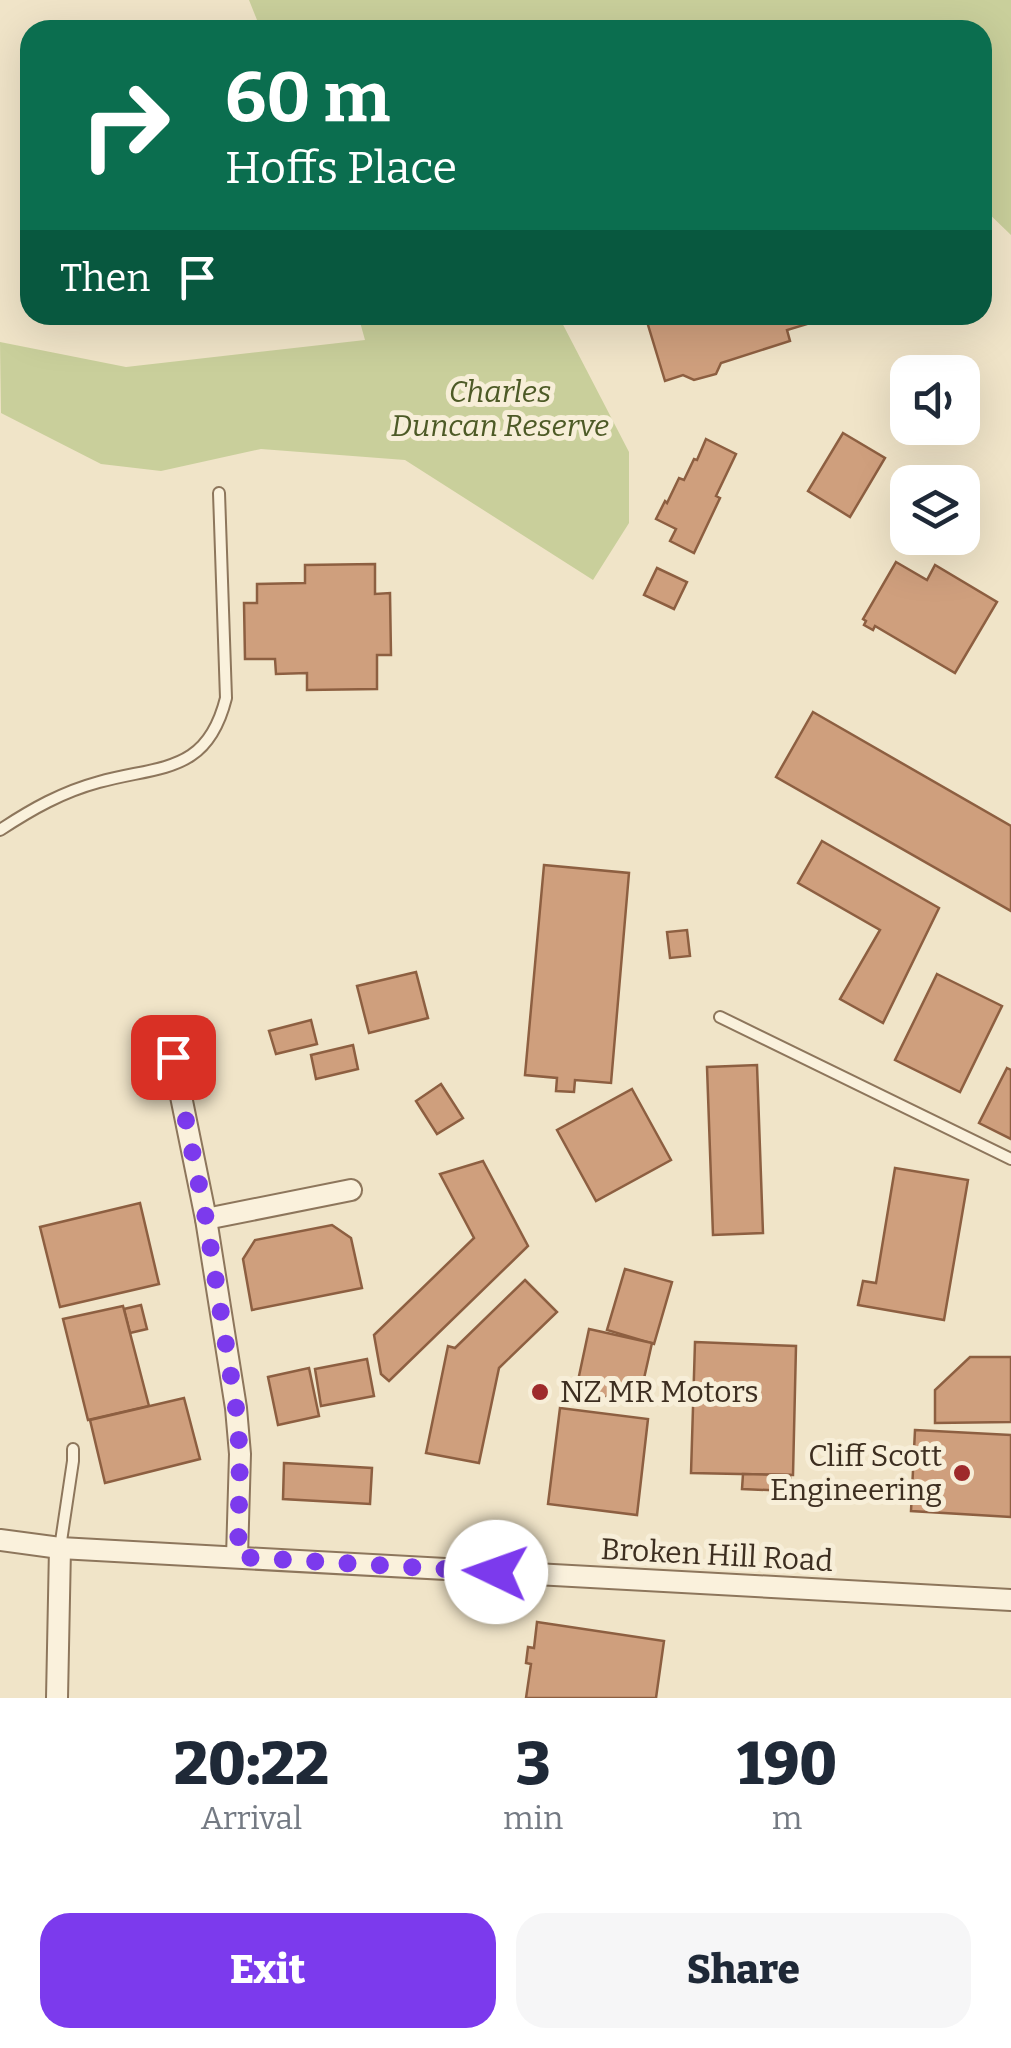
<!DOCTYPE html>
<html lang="en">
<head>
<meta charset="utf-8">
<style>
  :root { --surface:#fff; --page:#f6f6f7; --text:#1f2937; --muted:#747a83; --accent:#7c3aed }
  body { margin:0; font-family:Bitter,serif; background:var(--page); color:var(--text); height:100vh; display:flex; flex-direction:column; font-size:38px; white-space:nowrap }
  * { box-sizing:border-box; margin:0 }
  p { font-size:32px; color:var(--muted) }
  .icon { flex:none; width:55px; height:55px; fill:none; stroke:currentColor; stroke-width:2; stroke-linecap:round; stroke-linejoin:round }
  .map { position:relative; height:1698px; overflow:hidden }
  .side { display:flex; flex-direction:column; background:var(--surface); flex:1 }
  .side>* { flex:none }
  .guide { position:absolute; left:20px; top:20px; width:972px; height:305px; border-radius:30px; box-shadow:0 10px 40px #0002; background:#0b6e4f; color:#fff; overflow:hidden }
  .tools { position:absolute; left:890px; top:355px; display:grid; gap:20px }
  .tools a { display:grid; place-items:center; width:90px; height:90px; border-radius:20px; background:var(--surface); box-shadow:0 10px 40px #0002; font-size:50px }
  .pin { position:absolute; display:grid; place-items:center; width:85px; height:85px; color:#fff; margin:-42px; border-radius:20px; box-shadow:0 5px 15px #0006 }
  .me { position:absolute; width:110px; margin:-55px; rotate:273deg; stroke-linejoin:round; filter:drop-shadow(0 0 8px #0008) }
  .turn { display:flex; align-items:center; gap:35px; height:210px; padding:0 40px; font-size:45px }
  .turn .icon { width:130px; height:130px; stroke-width:2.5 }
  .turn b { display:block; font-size:70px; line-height:85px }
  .then { display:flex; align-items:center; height:95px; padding:0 40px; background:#0003; gap:20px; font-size:38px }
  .eta { display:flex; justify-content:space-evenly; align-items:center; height:170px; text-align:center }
  .eta b { font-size:60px; font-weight:800; line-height:70px }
  .action { display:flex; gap:20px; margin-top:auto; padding:20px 40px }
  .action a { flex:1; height:115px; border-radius:30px; background:var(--accent); color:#fff; font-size:40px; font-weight:800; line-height:115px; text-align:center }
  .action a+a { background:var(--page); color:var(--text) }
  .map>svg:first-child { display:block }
  .green { fill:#c9cf9b }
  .building { fill:#cf9f7d; stroke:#8d5f41; stroke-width:2.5 }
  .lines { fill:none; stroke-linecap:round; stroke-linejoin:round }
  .lane-casing { stroke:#8d765c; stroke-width:14 }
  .street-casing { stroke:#8d765c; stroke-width:24 }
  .lane { stroke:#faf1dc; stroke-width:10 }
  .street { stroke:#faf1dc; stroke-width:20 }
  .route { stroke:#7c3aed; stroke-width:18; stroke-dasharray:0 32.4 }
  .poi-dot { fill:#9e2a2b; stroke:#f7eed8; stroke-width:4 }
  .labels { text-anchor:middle; stroke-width:10; stroke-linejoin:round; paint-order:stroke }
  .park-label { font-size:30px; font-style:italic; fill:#4d5a26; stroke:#f7eed8 }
  .poi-label { font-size:30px; fill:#3d2e20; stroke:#f7eed8; text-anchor:start }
  .street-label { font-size:30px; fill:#3d2e20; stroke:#f7eed8 }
</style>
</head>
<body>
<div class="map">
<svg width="1011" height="1698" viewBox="0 0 1011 1698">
  <rect width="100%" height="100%" fill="#f0e4c8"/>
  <g class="green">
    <path d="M249,0H1011V235L983,208L982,30H261Z"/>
    <path d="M358,315H558L629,452V523L593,580L405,460L261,449L161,471L101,464L1,413L0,342L126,367L365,340Z"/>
  </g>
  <g class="building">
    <path d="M645,315H826L827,318L787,330L790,341L721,363L716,374L694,380L683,375L665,381Z"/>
    <path d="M843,433L885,458L850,517L808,491Z"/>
    <path d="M706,439L736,454L716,496L720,498L694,553L670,541L676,529L656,519L665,501L667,503L679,478L684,480L694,459L697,460Z"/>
    <path d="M896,562L927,580L935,565L997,602L955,673L875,626L873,630L864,625L866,621L863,619Z"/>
    <path d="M375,564V594L390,593L391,655H377V689L307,690V673L276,674L275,659H245L244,603H257V584L305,583V565Z"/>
    <path d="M657,568L687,582L674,609L644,595Z"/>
    <path d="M813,712L1011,826V911L776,777Z"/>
    <path d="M822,841L939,908L883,1023L840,999L880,930L798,883Z"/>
    <path d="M544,865L629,873L611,1083L575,1080L574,1092L556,1091L557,1078L525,1075Z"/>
    <path d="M687,930L690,956L670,958L667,932Z"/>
    <path d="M416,972L428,1018L369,1033L357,986Z"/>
    <path d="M937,974L1002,1006L960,1092L895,1060Z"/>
    <path d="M311,1020L317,1044L276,1054L269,1031Z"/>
    <path d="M353,1045L358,1069L316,1079L311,1055Z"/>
    <path d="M757,1065L763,1233L713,1235L707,1067Z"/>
    <path d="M1007,1068L1011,1070V1139L979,1123Z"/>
    <path d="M441,1084L463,1118L437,1134L416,1101Z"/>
    <path d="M632,1089L671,1160L596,1201L557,1130Z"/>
    <path d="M483,1161L528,1246L389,1381L381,1374L374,1335L474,1238L440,1174Z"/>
    <path d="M895,1168L968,1180L944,1320L858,1305L863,1281L876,1283Z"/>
    <path d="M140,1203L159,1284L60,1307L40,1227Z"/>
    <path d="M332,1225L351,1238L362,1288L252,1310L243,1259L255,1240Z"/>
    <path d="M625,1269L672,1282L654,1344L607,1330Z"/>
    <path d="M525,1280L557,1312L499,1368L479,1463L426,1453L448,1346L455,1348Z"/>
    <path d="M141,1305L147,1329L130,1333L124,1309Z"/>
    <path d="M123,1306L149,1406L88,1420L63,1319Z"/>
    <path d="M589,1329L652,1343L638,1405L576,1390Z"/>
    <path d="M695,1342L796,1346L793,1475L691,1473Z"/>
    <path d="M970,1357H1011V1422L935,1423V1390Z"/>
    <path d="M367,1359L374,1396L321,1406L315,1369Z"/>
    <path d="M309,1368L319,1416L278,1425L268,1377Z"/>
    <path d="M184,1398L200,1459L105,1483L90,1420Z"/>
    <path d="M560,1408L648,1419L637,1515L548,1504Z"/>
    <path d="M915,1430L1011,1435V1517L911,1511Z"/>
    <path d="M284,1463L372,1468L370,1504L283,1499Z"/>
    <path d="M743,1474L790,1475V1491L742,1489Z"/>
    <path d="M537,1622L664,1641L656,1698H526L531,1664L526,1663L528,1647L534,1648Z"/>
  </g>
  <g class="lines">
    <g class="lane-casing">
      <g id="lane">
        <path d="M0,830C32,809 62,792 99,782C161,765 207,774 226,698L219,493"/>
        <path d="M720,1017L1011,1159"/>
        <path d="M60,1548L73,1461V1449"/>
      </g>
    </g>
    <g class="street-casing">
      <g id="street">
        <path d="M173,1057L206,1219L236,1408L240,1454L237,1557"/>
        <path d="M206,1219L351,1190"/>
        <path d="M0,1540L60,1548L1011,1600"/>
        <path d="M57,1698L60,1548"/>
      </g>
    </g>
    <use href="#lane" class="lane"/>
    <use href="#street" class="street"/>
  </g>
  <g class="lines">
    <path class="route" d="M173,1057L206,1219L236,1408L240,1454L238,1557L496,1572"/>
  </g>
  <g class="poi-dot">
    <circle cx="540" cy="1392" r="10"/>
    <circle cx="962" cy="1473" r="10"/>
  </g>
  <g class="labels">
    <g class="park-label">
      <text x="500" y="402">Charles<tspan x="500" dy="34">Duncan Reserve</tspan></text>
    </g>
    <g class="poi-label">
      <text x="560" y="1402">NZ MR Motors</text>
      <text x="942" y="1466" text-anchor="end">Cliff Scott<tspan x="942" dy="34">Engineering</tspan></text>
    </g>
    <g class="street-label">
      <text transform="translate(717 1555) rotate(3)" y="10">Broken Hill Road</text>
    </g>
  </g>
</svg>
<div class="tools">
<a><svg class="icon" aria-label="sound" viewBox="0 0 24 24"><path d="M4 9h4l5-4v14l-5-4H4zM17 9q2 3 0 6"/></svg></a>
<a><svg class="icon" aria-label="layers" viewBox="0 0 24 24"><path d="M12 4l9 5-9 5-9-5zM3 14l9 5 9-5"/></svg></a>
</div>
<div class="pin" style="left:173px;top:1057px;background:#d93025"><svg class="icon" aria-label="arrive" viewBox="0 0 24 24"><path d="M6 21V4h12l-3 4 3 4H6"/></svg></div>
<svg class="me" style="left:496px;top:1572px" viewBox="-20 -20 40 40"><circle r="19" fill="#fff"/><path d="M0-13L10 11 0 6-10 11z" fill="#7c3aed"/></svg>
<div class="guide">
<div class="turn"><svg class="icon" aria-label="right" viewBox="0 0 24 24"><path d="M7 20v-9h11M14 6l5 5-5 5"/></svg><div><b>60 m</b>Hoffs Place</div></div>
<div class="then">Then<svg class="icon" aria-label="arrive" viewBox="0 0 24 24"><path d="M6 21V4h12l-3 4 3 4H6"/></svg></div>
</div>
</div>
<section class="side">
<div class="eta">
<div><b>20:22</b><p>Arrival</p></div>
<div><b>3</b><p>min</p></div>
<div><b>190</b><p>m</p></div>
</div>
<div class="action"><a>Exit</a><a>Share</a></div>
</section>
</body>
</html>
